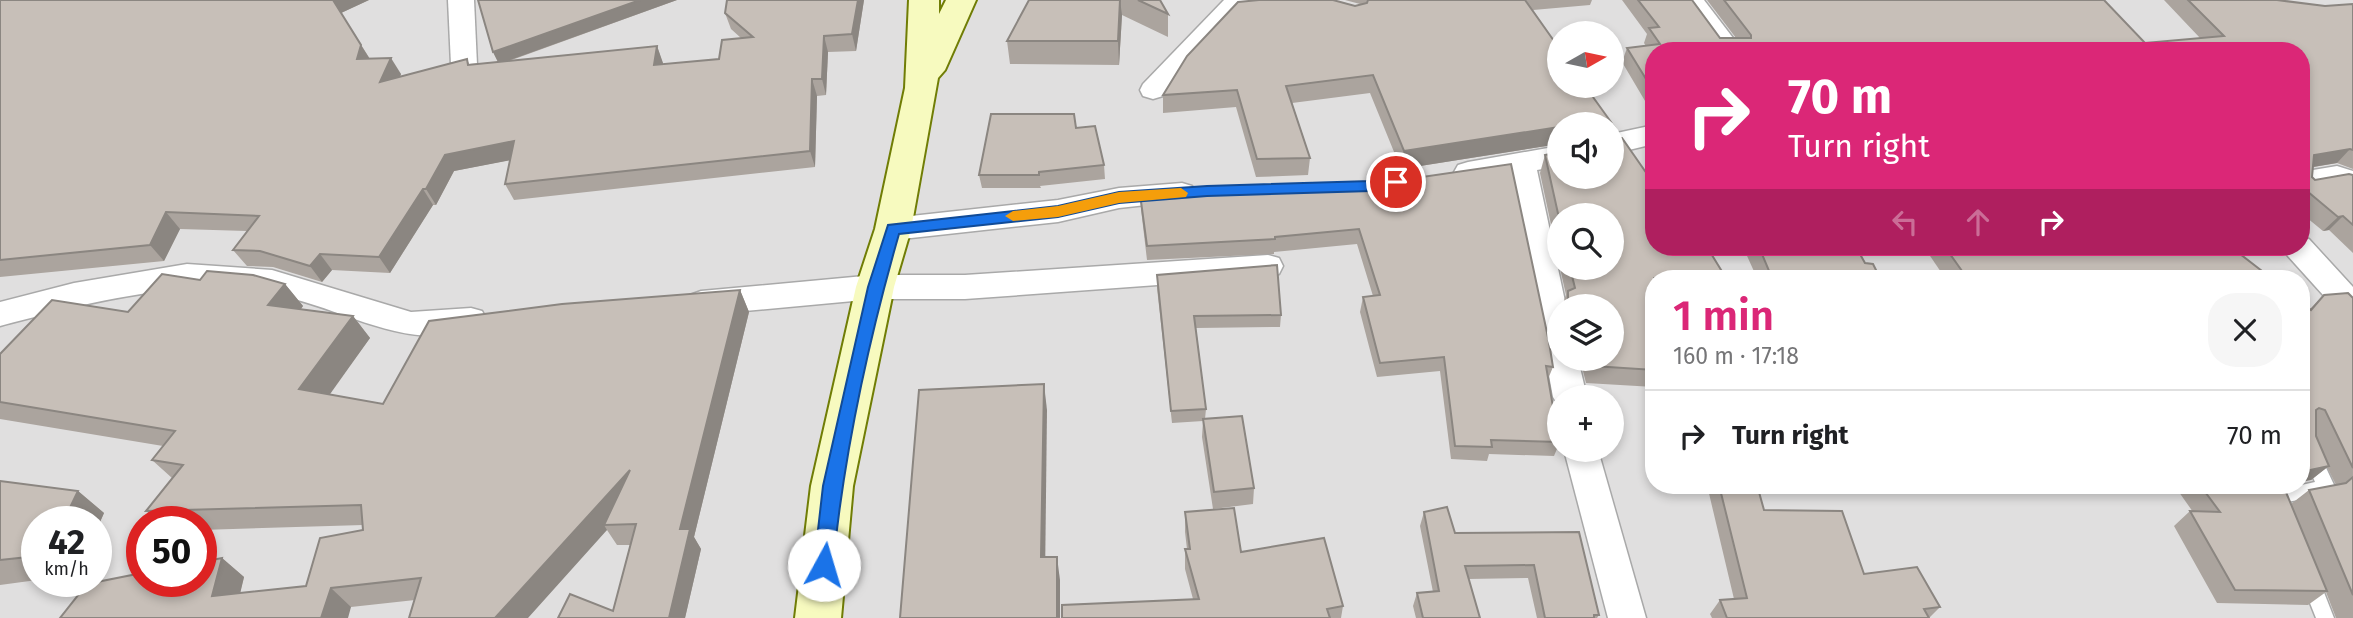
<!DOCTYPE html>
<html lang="en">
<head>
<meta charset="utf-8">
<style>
  :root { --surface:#fff; --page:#f6f6f6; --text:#202124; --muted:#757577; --line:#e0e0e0; --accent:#db2777 }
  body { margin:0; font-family:"Fira Sans",sans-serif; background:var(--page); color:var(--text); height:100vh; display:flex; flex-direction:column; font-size:26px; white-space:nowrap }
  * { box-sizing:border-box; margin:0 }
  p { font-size:23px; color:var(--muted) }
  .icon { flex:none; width:38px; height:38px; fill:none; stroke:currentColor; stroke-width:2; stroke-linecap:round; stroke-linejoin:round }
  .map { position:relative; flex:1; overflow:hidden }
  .details { position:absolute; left:1645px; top:270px; width:665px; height:224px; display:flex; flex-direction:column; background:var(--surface); border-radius:28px; box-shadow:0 4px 10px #0003 }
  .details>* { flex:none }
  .hud { position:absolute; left:1645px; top:42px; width:665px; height:214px; border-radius:28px; box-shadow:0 4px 10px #0003; background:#db2777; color:#fff; overflow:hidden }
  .needle { width:46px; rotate:81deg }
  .tools { position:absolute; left:1547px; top:21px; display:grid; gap:14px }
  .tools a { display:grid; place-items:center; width:77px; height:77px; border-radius:50%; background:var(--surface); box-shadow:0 4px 10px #0003; font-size:35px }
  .speed { position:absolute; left:21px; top:506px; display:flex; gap:14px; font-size:35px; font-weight:700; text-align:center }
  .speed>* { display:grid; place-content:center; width:91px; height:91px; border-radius:50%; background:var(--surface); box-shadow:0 4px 10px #0003; line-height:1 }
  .speed small { font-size:18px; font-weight:400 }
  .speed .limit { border:10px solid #d22; background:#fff; color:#111 }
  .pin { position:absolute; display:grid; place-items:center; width:60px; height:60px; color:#fff; margin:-30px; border:4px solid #fff; border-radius:50%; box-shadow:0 2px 7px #0007 }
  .me { position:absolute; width:77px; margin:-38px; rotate:6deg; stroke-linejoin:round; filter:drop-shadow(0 0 5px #0008) }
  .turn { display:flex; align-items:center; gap:24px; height:147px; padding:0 28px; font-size:32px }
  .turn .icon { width:91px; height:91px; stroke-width:2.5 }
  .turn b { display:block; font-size:49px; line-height:60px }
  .lanes { display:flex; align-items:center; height:66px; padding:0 28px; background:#0003; justify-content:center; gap:35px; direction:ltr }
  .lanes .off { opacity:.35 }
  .round { display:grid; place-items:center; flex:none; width:74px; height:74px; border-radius:28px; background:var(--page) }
  .summary { display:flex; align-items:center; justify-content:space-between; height:119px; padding:0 28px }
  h1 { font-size:42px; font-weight:600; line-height:52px; color:var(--accent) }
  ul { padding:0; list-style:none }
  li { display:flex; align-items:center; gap:21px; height:91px; padding:0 28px; border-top:2px solid var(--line) }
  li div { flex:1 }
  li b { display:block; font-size:26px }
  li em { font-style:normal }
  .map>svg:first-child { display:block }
  .residential { fill:#e0dfdf; fill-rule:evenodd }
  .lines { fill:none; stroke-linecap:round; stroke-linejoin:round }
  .lane-casing { stroke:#a9a9a9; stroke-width:3 }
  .street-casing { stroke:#a9a9a9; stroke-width:3 }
  .secondary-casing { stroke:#707d05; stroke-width:4 }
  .lane { fill:#fff; fill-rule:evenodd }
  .street { fill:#fff; fill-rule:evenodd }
  .secondary { fill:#f7fabf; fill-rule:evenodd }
  .wall { fill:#aba49e }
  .shaded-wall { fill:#8b8681 }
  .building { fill:#c7bfb8; stroke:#8b8681; stroke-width:2 }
  .route { fill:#1a73e8; stroke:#114b97; stroke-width:2 }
  .slow { fill:#f59e0b }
</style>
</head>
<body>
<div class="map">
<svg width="2353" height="618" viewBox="0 0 2353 618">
  <rect width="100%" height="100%" fill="#f2efe9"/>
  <path class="residential" d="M0,0H924L921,85L961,0H2353V618H0ZM1559,33H1612V86H1559ZM1654,51H2301V247H1654ZM1559,124H1612V177H1559ZM1559,215H1612V268H1559ZM1654,278H2301V485H1654ZM1559,306H1612V359H1559ZM1559,397H1612V450H1559ZM37,522H96V581H37ZM142,522H201V581H142Z"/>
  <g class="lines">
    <g class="lane-casing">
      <g id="lane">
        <path d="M2301,425L2307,427L2335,487L2332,492L2326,495L2287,502L2285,510L2279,513L2273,510L2267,497L2270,492L2315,482L2301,451Z"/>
        <path d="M2309,570L2316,572L2334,618H2316L2300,578L2302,572Z"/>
      </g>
    </g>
    <g class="street-casing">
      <g id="street">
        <path d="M448,0H474L477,65L473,71L464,74L455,71L451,65Z"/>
        <path d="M1224,0H1251L1163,96L1153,99L1143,96L1140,90L1143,84Z"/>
        <path d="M1678,0H1704L1743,51H1716Z"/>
        <path d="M1654,125V144L1612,154V134Z"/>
        <path d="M1559,146V166L1537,170L1566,306H1559V359H1578L1587,397H1559V407L1553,397L1546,359L1547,356L1543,347L1509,175L1468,182L1458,179L1454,172L1458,165L1468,162Z"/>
        <path d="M2337,166L2353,171V192L2335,186L2301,192V172Z"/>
        <path d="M1182,183L1192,186L1197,193L1192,200L1119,208L1058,222L893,240L882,237L878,229L882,221L893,218L1058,200L1119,188Z"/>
        <path d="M2301,237L2309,239L2353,287V319L2342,316L2287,255L2283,247H2301Z"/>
        <path d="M1268,255L1279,258L1283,266L1279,274L1268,277L965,299H875L701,315L690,311L685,303L690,295L701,291L875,275H965Z"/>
        <path d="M187,264L272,270L411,312L471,308L482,311L487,320L482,329C404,354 345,307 272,294C181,277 88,303 0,326V302L74,283Z"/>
        <path d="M1564,450H1598L1646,618H1608Z"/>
      </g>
    </g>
    <g class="secondary-casing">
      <path id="secondary" d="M909,0H939V14L946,0H976L945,70L938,78L911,229L894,287L853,486L841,618H795L811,486L856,287L875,229L905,88Z"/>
    </g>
    <use href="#lane" class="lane"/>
    <use href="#street" class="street"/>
    <use href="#secondary" class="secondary"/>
  </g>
  <g class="wall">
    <path d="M0,0H369L341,13L370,59L401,74L400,77L467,59L469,64L498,62L493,52L478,0H677L509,61L657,46L663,64L719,59L741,38L731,29L725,13L727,0H864L856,51L828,52L826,95L817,96L815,167L514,200L505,184L510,160L454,171L436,205H433L390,273L332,270L322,282L273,267L247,266L233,250L247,231L180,229L164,261L0,277Z"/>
    <path d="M1029,0H1160L1168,14V37L1122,15L1119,65L1010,64L1007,41Z"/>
    <path d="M1259,0H1333L1355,6L1360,4L1345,0H1592L1590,5L1533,10L1559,48V86H1585L1616,129L1617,138H1622L1654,184V247H1707L1726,278H1654V387L1586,383L1580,359H1612V306H1562L1566,295L1560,268H1612V215H1559V262L1540,173L1545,155L1559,152V177H1612V124H1559V144L1401,169L1370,93L1292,103L1310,158L1308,175L1256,177L1236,107L1163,113V95L1187,56L1238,2Z"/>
    <path d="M1622,0H1692L1720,38H1736L1707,0H2104L2145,43L2200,38L2164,0H2277L2325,6L2353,4V169L2337,163L2313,167L2312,177L2315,180L2353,175V253L2329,230L2323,231L2301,213V51H1654V106H1648L1622,62L1627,48L1646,46L1644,43L1647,34Z"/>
    <path d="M1104,165L1105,179L1040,186L1041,188H982L979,175Z"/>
    <path d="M1374,184L1553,367L1548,379L1559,438V444L1554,456L1489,454L1487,461L1451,459L1440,371L1377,377L1360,312L1363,297L1373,296L1357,244L1274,252V254L1147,260L1141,209L1140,194Z"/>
    <path d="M1743,247H1856L1865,263L1880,278H1757Z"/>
    <path d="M1924,247H2231L2271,278H1945Z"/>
    <path d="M1157,275L1281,315L1280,327L1196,328L1206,409L1205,419L1254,488L1253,504L1213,509L1202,437L1203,421L1172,423L1157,288Z"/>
    <path d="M200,280L285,284L303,306L301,309L353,316L370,338L329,394L383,404L740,290L749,312L694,537L701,549L685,618H558L613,611L630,545H617L607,530L415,600L351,607L60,618L222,558L244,577L240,593L306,586L363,530V525L201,530V522H159L146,511L172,478L152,460L163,446L0,419V354L128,312Z"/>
    <path d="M2324,295L2353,298V618H2336L2326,592L2308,605L2217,603L2174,526L2190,511L2193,512L2174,485H2291L2283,486L2291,504L2309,490L2336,485L2327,467L2311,480L2310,309Z"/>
    <path d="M0,481L78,491L104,513L96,531V522H37V580L0,585Z"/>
    <path d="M1707,485H1757L1764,510L1864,574L1940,607L1929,618H1712L1710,614L1720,600L1734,599Z"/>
    <path d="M1185,512L1241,552L1343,606L1341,618H1062L1193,599L1185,569V549H1187L1185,532Z"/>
    <path d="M1424,512L1455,533L1579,532L1599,615L1597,618H1537L1528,578L1468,579L1480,618H1416L1413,606L1417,593L1433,592L1420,526Z"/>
  </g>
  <g class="shaded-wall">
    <path d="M333,0H369L341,13Z"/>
    <path d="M640,0H677L499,64L493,52Z"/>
    <path d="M858,0H864L856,51L852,34Z"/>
    <path d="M1120,0L1122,15L1119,65L1118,41Z"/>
    <path d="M824,36L828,52L826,95L822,79Z"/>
    <path d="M361,45L371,61L357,59Z"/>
    <path d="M657,46L663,63L660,82L654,65Z"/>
    <path d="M391,58L401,74L390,99L380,82Z"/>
    <path d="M812,79L817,96L815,167L810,151Z"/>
    <path d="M1559,127V144L1401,169L1404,151Z"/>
    <path d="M514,141L522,158L454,171L436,205L426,189L445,155Z"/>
    <path d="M2350,149L2337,163L2301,169L2314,155Z"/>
    <path d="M423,189L433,205L390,273L379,257Z"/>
    <path d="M166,212L180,229L164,261L150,245Z"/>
    <path d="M2343,216L2329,230L2323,231L2338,217Z"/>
    <path d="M320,254L332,270L322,282L310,266Z"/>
    <path d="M285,284L303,306L287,327L268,305Z"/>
    <path d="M740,290L749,312L694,537L701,549L685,618H669L680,529Z"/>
    <path d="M353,316L370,338L318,411L299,389Z"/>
    <path d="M1044,384L1047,410L1045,581L1041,557Z"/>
    <path d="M2329,466L2311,480L2301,482V472Z"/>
    <path d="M630,470L604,525L607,530L528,618H495Z"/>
    <path d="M78,491L104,513L96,531V522H63Z"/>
    <path d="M1057,557L1060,580V618H1057Z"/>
    <path d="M222,558L244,577L235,615L212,596Z"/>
    <path d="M331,588L351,607L348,618H321Z"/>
  </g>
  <g class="building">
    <path d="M0,0H333L361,45L357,59L391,58L380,82L467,59L468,65L657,46L654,65L719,59L722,40L753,37L725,13L727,0H858L852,34L824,36L822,79H812L810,151L505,184L514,141L445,155L426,189H423L379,257L320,254L310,266L260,251L233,250L259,216L166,212L150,245L0,260Z"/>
    <path d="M478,0H640L493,52Z"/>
    <path d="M1029,0H1120L1118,41H1007Z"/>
    <path d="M1138,0H1160L1168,14Z"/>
    <path d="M1259,0H1333L1355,6L1367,3L1368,0H1525L1559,48V86H1585L1616,129L1617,138H1622L1654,184V247H1707L1726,278H1654V370L1593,366L1591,359H1612V306H1568V291L1575,288L1570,268H1612V215H1559V218L1545,155L1559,152V177H1612V124H1559V127L1404,151L1373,75L1286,86L1310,158L1257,159L1237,90L1163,95L1187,56L1238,2Z"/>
    <path d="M1638,0H1692L1720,38H1751V35L1724,0H2104L2145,43L2224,36L2188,0H2277L2325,6L2353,4V150L2350,149L2314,155L2312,177L2315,180L2349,174L2353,175V225L2343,216L2338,217L2301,186V51H1654V92L1627,48L1660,44L1649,28L1659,27Z"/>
    <path d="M991,114H1074L1076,128L1095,126L1104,165L1039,172V175H979Z"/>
    <path d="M1511,164L1549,342L1553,367L1546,366L1559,442L1491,440L1492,447L1455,446L1444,357L1380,363L1363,297L1380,295L1359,229L1275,237V239L1147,246L1140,194L1374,184Z"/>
    <path d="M1759,247H1856L1865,263L1873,264L1880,278H1772Z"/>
    <path d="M1945,247H2231L2271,278H1967Z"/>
    <path d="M1277,265L1281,315L1194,316L1206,409L1171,411L1157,275Z"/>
    <path d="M207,271L253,275L285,284L268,305L353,316L299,389L383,404L429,321L562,304L740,290L680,529H690L669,618H558L570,594L613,611L636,524L604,525L630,470L495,618H409L421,578L331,588L321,618H60L87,584L142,573V581H201V562L222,558L212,596L306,586L320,538L363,530L361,505L146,511L183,465L152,460L175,431L0,402V354L52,300L128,312L162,274L200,280Z"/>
    <path d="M2348,293L2353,298V468L2325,410L2319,408L2316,410V436L2329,466L2301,472V302L2311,310L2324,295Z"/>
    <path d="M1044,384L1041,557H1057V618H900L919,390Z"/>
    <path d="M1242,416L1254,488L1214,492L1203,419Z"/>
    <path d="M2353,477V595L2309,490L2346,483Z"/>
    <path d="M0,481L78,491L63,522H37V556L0,560Z"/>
    <path d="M1719,485H1757L1764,510L1842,511L1864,574L1917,567L1940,607L1924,609L1929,618H1727L1720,600L1747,598Z"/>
    <path d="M2200,485H2283L2327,591L2235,590L2190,511L2220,512Z"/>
    <path d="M1447,507L1455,533L1579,532L1599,615H1594V618H1545L1534,565L1465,566L1480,618H1423L1417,593L1439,591L1424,512Z"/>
    <path d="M1234,508L1241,552L1324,538L1343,606L1327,609L1330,618H1062V605L1199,599L1185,549H1190L1185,512Z"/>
  </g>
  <path class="route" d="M1396,177L1403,182L1401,186L1371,191L1207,196L1119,203L1058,217L899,234C868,342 844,453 833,565L830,571L824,574L817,571L814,565L823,486L868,287L888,225L1058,206L1119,192L1207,186L1371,181Z"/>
  <path class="slow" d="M1181,188L1188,193L1186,197L1119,203L1058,217L1013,221L1005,216L1013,211L1058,206L1119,192Z"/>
</svg>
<div class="tools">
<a><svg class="needle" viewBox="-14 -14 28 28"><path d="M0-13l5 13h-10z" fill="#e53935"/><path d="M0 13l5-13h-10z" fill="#757577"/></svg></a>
<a><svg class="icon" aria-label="sound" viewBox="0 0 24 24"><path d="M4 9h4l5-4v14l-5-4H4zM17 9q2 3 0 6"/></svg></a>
<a><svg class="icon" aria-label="search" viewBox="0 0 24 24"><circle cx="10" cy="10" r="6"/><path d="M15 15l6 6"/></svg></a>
<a><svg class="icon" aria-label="layers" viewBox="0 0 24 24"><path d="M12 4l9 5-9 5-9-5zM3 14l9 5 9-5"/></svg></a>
<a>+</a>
</div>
<div class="speed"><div>42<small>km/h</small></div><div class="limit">50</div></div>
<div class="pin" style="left:1396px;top:182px;background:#d93025"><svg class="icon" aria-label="arrive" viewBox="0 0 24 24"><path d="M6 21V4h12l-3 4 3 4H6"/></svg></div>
<svg class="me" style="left:824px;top:565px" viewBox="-20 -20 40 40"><circle r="19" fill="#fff"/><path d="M0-13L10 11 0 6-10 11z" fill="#1a73e8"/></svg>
<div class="hud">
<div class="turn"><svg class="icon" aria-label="right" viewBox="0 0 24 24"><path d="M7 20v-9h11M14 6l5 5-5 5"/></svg><div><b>70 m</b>Turn right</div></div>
<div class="lanes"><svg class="icon off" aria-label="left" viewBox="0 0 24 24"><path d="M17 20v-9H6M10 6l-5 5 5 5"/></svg><svg class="icon off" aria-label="ahead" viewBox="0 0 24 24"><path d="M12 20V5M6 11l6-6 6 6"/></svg><svg class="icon" aria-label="right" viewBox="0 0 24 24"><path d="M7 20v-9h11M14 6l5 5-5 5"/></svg></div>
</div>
<section class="details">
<div class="summary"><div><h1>1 min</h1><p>160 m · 17:18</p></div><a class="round"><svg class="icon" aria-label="close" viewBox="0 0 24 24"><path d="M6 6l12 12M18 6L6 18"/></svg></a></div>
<ul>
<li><svg class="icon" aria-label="right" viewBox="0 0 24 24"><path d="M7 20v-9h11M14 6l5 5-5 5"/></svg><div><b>Turn right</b></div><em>70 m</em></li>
</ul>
</section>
</div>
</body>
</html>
